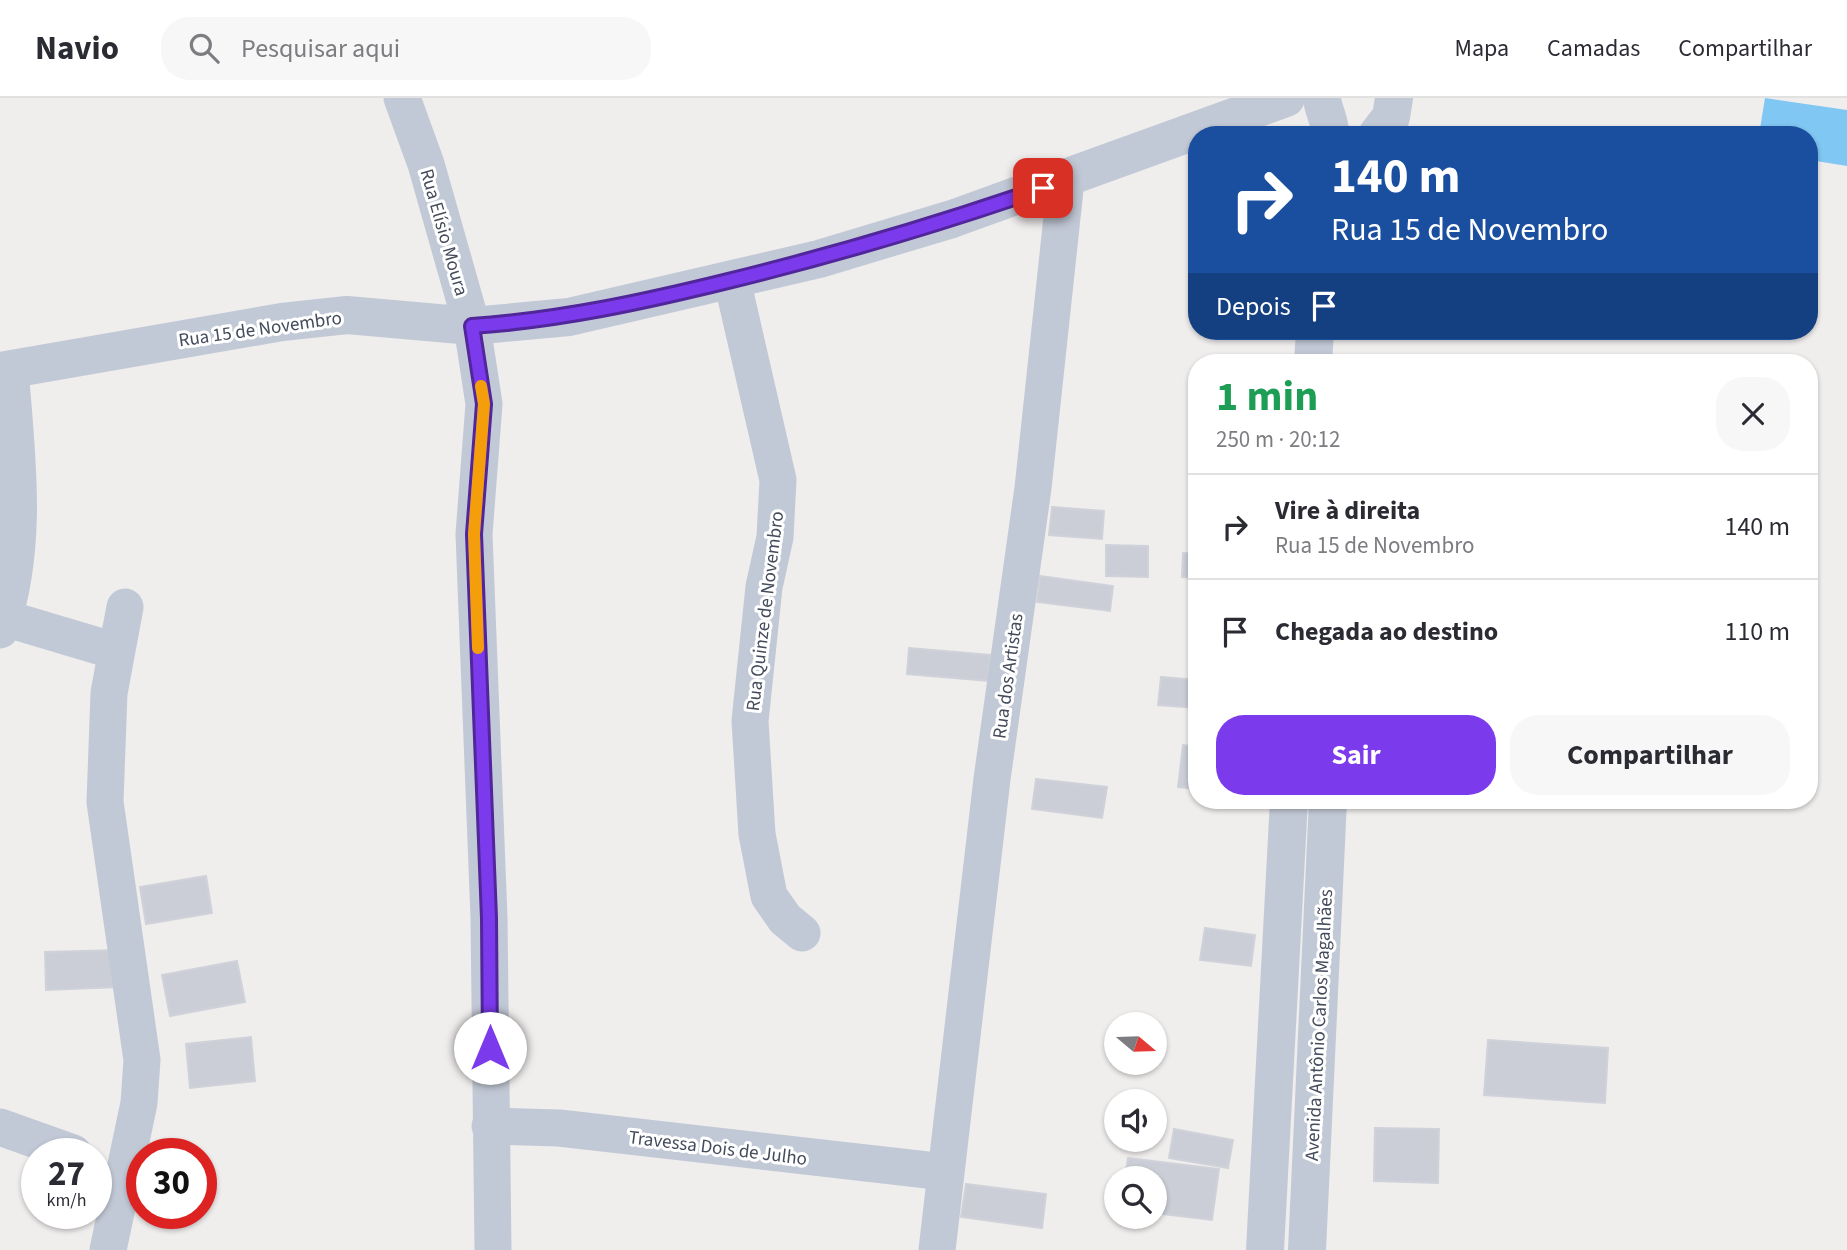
<!DOCTYPE html>
<html lang="pt">
<head>
<meta charset="utf-8">
<style>
  :root { --surface:#fff; --page:#f7f7f7; --text:#2b2b33; --muted:#7c7c81; --line:#e1e1e2; --accent:#7c3aed }
  body { margin:0; font-family:"Source Sans 3",sans-serif; background:var(--page); color:var(--text); height:100vh; display:flex; flex-direction:column; font-size:26px; white-space:nowrap }
  * { box-sizing:border-box; margin:0 }
  p { font-size:23px; color:var(--muted) }
  .icon { flex:none; width:38px; height:38px; fill:none; stroke:currentColor; stroke-width:2; stroke-linecap:round; stroke-linejoin:round }
  .map { position:relative; flex:1; overflow:hidden }
  .sheet { position:absolute; left:1188px; top:256px; width:630px; height:455px; display:flex; flex-direction:column; background:var(--surface); border-radius:28px; box-shadow:0 2px 5px #0004 }
  .sheet>* { flex:none }
  .guide { position:absolute; left:1188px; top:28px; width:630px; height:214px; border-radius:28px; box-shadow:0 2px 5px #0004; background:#1a4fa0; color:#fff; overflow:hidden }
  .needle { width:46px; rotate:109deg }
  .buttons { position:absolute; left:1104px; top:914px; display:grid; gap:14px }
  .buttons a { display:grid; place-items:center; width:63px; height:63px; border-radius:50%; background:var(--surface); box-shadow:0 2px 5px #0004; font-size:35px }
  .speed { position:absolute; left:21px; top:1040px; display:flex; gap:14px; font-size:35px; font-weight:700; text-align:center }
  .speed>* { display:grid; place-content:center; width:91px; height:91px; border-radius:50%; background:var(--surface); box-shadow:0 2px 5px #0004; line-height:1 }
  .speed small { font-size:18px; font-weight:400 }
  .speed .limit { border:10px solid #d22; background:#fff; color:#111 }
  .pin { position:absolute; display:grid; place-items:center; width:60px; height:60px; color:#fff; margin:-30px; border-radius:14px; box-shadow:0 4px 10px #0006 }
  .me { position:absolute; width:77px; margin:-38px; rotate:0deg; stroke-linejoin:round; filter:drop-shadow(0 0 5px #0008) }
  .turn { display:flex; align-items:center; gap:24px; height:147px; padding:0 28px; font-size:32px }
  .turn .icon { width:91px; height:91px; stroke-width:2.5 }
  .turn b { display:block; font-size:49px; line-height:60px }
  .then { display:flex; align-items:center; height:66px; padding:0 28px; background:#0003; gap:14px; font-size:26px }
  .round { display:grid; place-items:center; flex:none; width:74px; height:74px; border-radius:28px; background:var(--page) }
  .overview { display:flex; align-items:center; justify-content:space-between; height:119px; padding:0 28px }
  h1 { font-size:42px; font-weight:700; line-height:52px; color:#1e9e55 }
  .cta { display:flex; gap:14px; margin-top:auto; padding:14px 28px }
  .cta a { flex:1; height:80px; border-radius:28px; background:var(--accent); color:#fff; font-size:28px; font-weight:700; line-height:80px; text-align:center }
  .cta a+a { background:var(--page); color:var(--text) }
  ul { padding:0; list-style:none }
  li { display:flex; align-items:center; gap:21px; height:105px; padding:0 28px; border-top:2px solid var(--line) }
  li div { flex:1 }
  li b { display:block; font-size:26px }
  li em { font-style:normal }
  header { display:flex; align-items:center; gap:42px; box-sizing:border-box; height:98px; padding:0 35px; background:var(--surface); border-bottom:2px solid var(--line) }
  header strong { font-size:33px }
  nav { display:flex; gap:38px; margin-inline-start:auto; font-size:24px }
  .search { width:490px; height:63px; background:var(--page); display:flex; align-items:center; gap:18px; box-sizing:border-box; padding:0 24px; border-radius:28px; color:var(--muted); font-size:26px }
  .map>svg:first-child { display:block }
  .water { fill:#80c7f3 }
  .building { fill:#cbced6; stroke:#d0d2da; stroke-width:2 }
  .lines { fill:none; stroke-linecap:round; stroke-linejoin:round }
  .minor { stroke:#c2c9d6; stroke-width:37 }
  .tertiary { stroke:#c2c9d6; stroke-width:38 }
  .route-casing { stroke:#51269a; stroke-width:18 }
  .route { stroke:#7c3aed; stroke-width:12 }
  .slow { stroke:#f59e0b; stroke-width:12 }
  .labels { text-anchor:middle; stroke-width:6; stroke-linejoin:round; paint-order:stroke }
  .street-label { font-size:19px; fill:#444c5c; stroke:#fff }
</style>
</head>
<body>
<header>
<strong>Navio</strong>
<div class="search"><svg class="icon" aria-label="search" viewBox="0 0 24 24"><circle cx="10" cy="10" r="6"/><path d="M15 15l6 6"/></svg>Pesquisar aqui</div>
<nav><a>Mapa</a><a>Camadas</a><a>Compartilhar</a></nav>
</header>
<div class="map">
<svg width="1847" height="1152" viewBox="0 0 1847 1152">
  <rect width="100%" height="100%" fill="#f0eded"/>
  <path class="water" d="M1765,0L1847,12V68L1810,62V37H1759Z"/>
  <g class="building">
    <path d="M1052,409L1104,413L1102,441L1049,437Z"/>
    <path d="M1106,447L1148,448V479L1106,478Z"/>
    <path d="M1183,455L1197,456V480L1182,479Z"/>
    <path d="M1040,478L1113,488L1110,513L1037,504Z"/>
    <path d="M909,550L990,557L988,583L907,576Z"/>
    <path d="M1161,579L1197,582V610L1158,607Z"/>
    <path d="M1183,647L1197,649V691L1178,689Z"/>
    <path d="M1036,681L1107,689L1102,720L1032,711Z"/>
    <path d="M206,778L212,815L146,826L140,789Z"/>
    <path d="M1205,830L1255,837L1251,868L1200,862Z"/>
    <path d="M120,852V889L46,892L45,854Z"/>
    <path d="M237,863L245,904L170,918L162,877Z"/>
    <path d="M251,939L255,983L190,990L186,946Z"/>
    <path d="M1488,942L1608,950L1605,1005L1484,997Z"/>
    <path d="M1375,1030L1439,1031L1438,1085L1374,1083Z"/>
    <path d="M1174,1031L1233,1042L1228,1070L1169,1060Z"/>
    <path d="M1128,1060L1219,1071L1212,1122L1155,1115V1080H1125Z"/>
    <path d="M966,1086L1046,1096L1042,1130L961,1119Z"/>
  </g>
  <g class="lines">
    <g class="minor">
      <path d="M402,0L426,66L472,228L484,306L474,436L489,820L493,1152"/>
      <path d="M732,182L778,382L775,439L764,489L750,623L757,736L769,798L785,821L802,835"/>
      <path d="M4,520L115,553"/>
      <path d="M0,532C29,447 17,359 10,271"/>
      <path d="M490,1028L559,1030L945,1074"/>
      <path d="M0,1029L73,1055"/>
      <path d="M108,1152L139,1005L142,962L105,704L109,595L125,509"/>
      <path d="M937,1152L992,681L1033,390L1066,82"/>
    </g>
    <g class="tertiary">
      <path d="M1322,0C1323,13 1331,24 1330,37"/>
      <path d="M1377,37L1391,19L1394,0"/>
      <path d="M1313,264L1315,233"/>
      <path d="M0,273L282,224L347,217L472,228L569,219L819,161L952,121L1286,0"/>
      <path d="M1265,1152L1289,702"/>
      <path d="M1307,1152L1328,702"/>
    </g>
  </g>
  <g class="lines">
    <g class="route-casing">
      <path id="route" d="M490,950L489,820L474,436L484,306L472,228C559,222 643,204 728,183C834,157 939,126 1043,90"/>
    </g>
    <use href="#route" class="route"/>
    <path class="slow" d="M478,550L474,436L484,306L481,288"/>
  </g>
  <g class="labels">
    <g class="street-label">
      <text transform="translate(445 134) rotate(74)" y="7">Rua Elísio Moura</text>
      <text transform="translate(260 230) rotate(-8)" y="7">Rua 15 de Novembro</text>
      <text transform="translate(764 513) rotate(-83)" y="7">Rua Quinze de Novembro</text>
      <text transform="translate(1007 578) rotate(-82)" y="7">Rua dos Artistas</text>
      <text transform="translate(1318 927) rotate(-87)" y="7">Avenida Antônio Carlos Magalhães</text>
      <text transform="translate(718 1049) rotate(7)" y="7">Travessa Dois de Julho</text>
    </g>
  </g>
</svg>
<div class="buttons">
<a><svg class="needle" viewBox="-14 -14 28 28"><path d="M0-13l5 13h-10z" fill="#e53935"/><path d="M0 13l5-13h-10z" fill="#7c7c81"/></svg></a>
<a><svg class="icon" aria-label="sound" viewBox="0 0 24 24"><path d="M4 9h4l5-4v14l-5-4H4zM17 9q2 3 0 6"/></svg></a>
<a><svg class="icon" aria-label="search" viewBox="0 0 24 24"><circle cx="10" cy="10" r="6"/><path d="M15 15l6 6"/></svg></a>
</div>
<div class="speed"><div>27<small>km/h</small></div><div class="limit">30</div></div>
<div class="pin" style="left:1043px;top:90px;background:#d93025"><svg class="icon" aria-label="arrive" viewBox="0 0 24 24"><path d="M6 21V4h12l-3 4 3 4H6"/></svg></div>
<svg class="me" style="left:490px;top:950px" viewBox="-20 -20 40 40"><circle r="19" fill="#fff"/><path d="M0-13L10 11 0 6-10 11z" fill="#7c3aed"/></svg>
<div class="guide">
<div class="turn"><svg class="icon" aria-label="right" viewBox="0 0 24 24"><path d="M7 20v-9h11M14 6l5 5-5 5"/></svg><div><b>140 m</b>Rua 15 de Novembro</div></div>
<div class="then">Depois<svg class="icon" aria-label="arrive" viewBox="0 0 24 24"><path d="M6 21V4h12l-3 4 3 4H6"/></svg></div>
</div>
<section class="sheet">
<div class="overview"><div><h1>1 min</h1><p>250 m · 20:12</p></div><a class="round"><svg class="icon" aria-label="close" viewBox="0 0 24 24"><path d="M6 6l12 12M18 6L6 18"/></svg></a></div>
<ul>
<li><svg class="icon" aria-label="right" viewBox="0 0 24 24"><path d="M7 20v-9h11M14 6l5 5-5 5"/></svg><div><b>Vire à direita</b><p>Rua 15 de Novembro</p></div><em>140 m</em></li>
<li><svg class="icon" aria-label="arrive" viewBox="0 0 24 24"><path d="M6 21V4h12l-3 4 3 4H6"/></svg><div><b>Chegada ao destino</b></div><em>110 m</em></li>
</ul>
<div class="cta"><a>Sair</a><a>Compartilhar</a></div>
</section>
</div>
</body>
</html>
